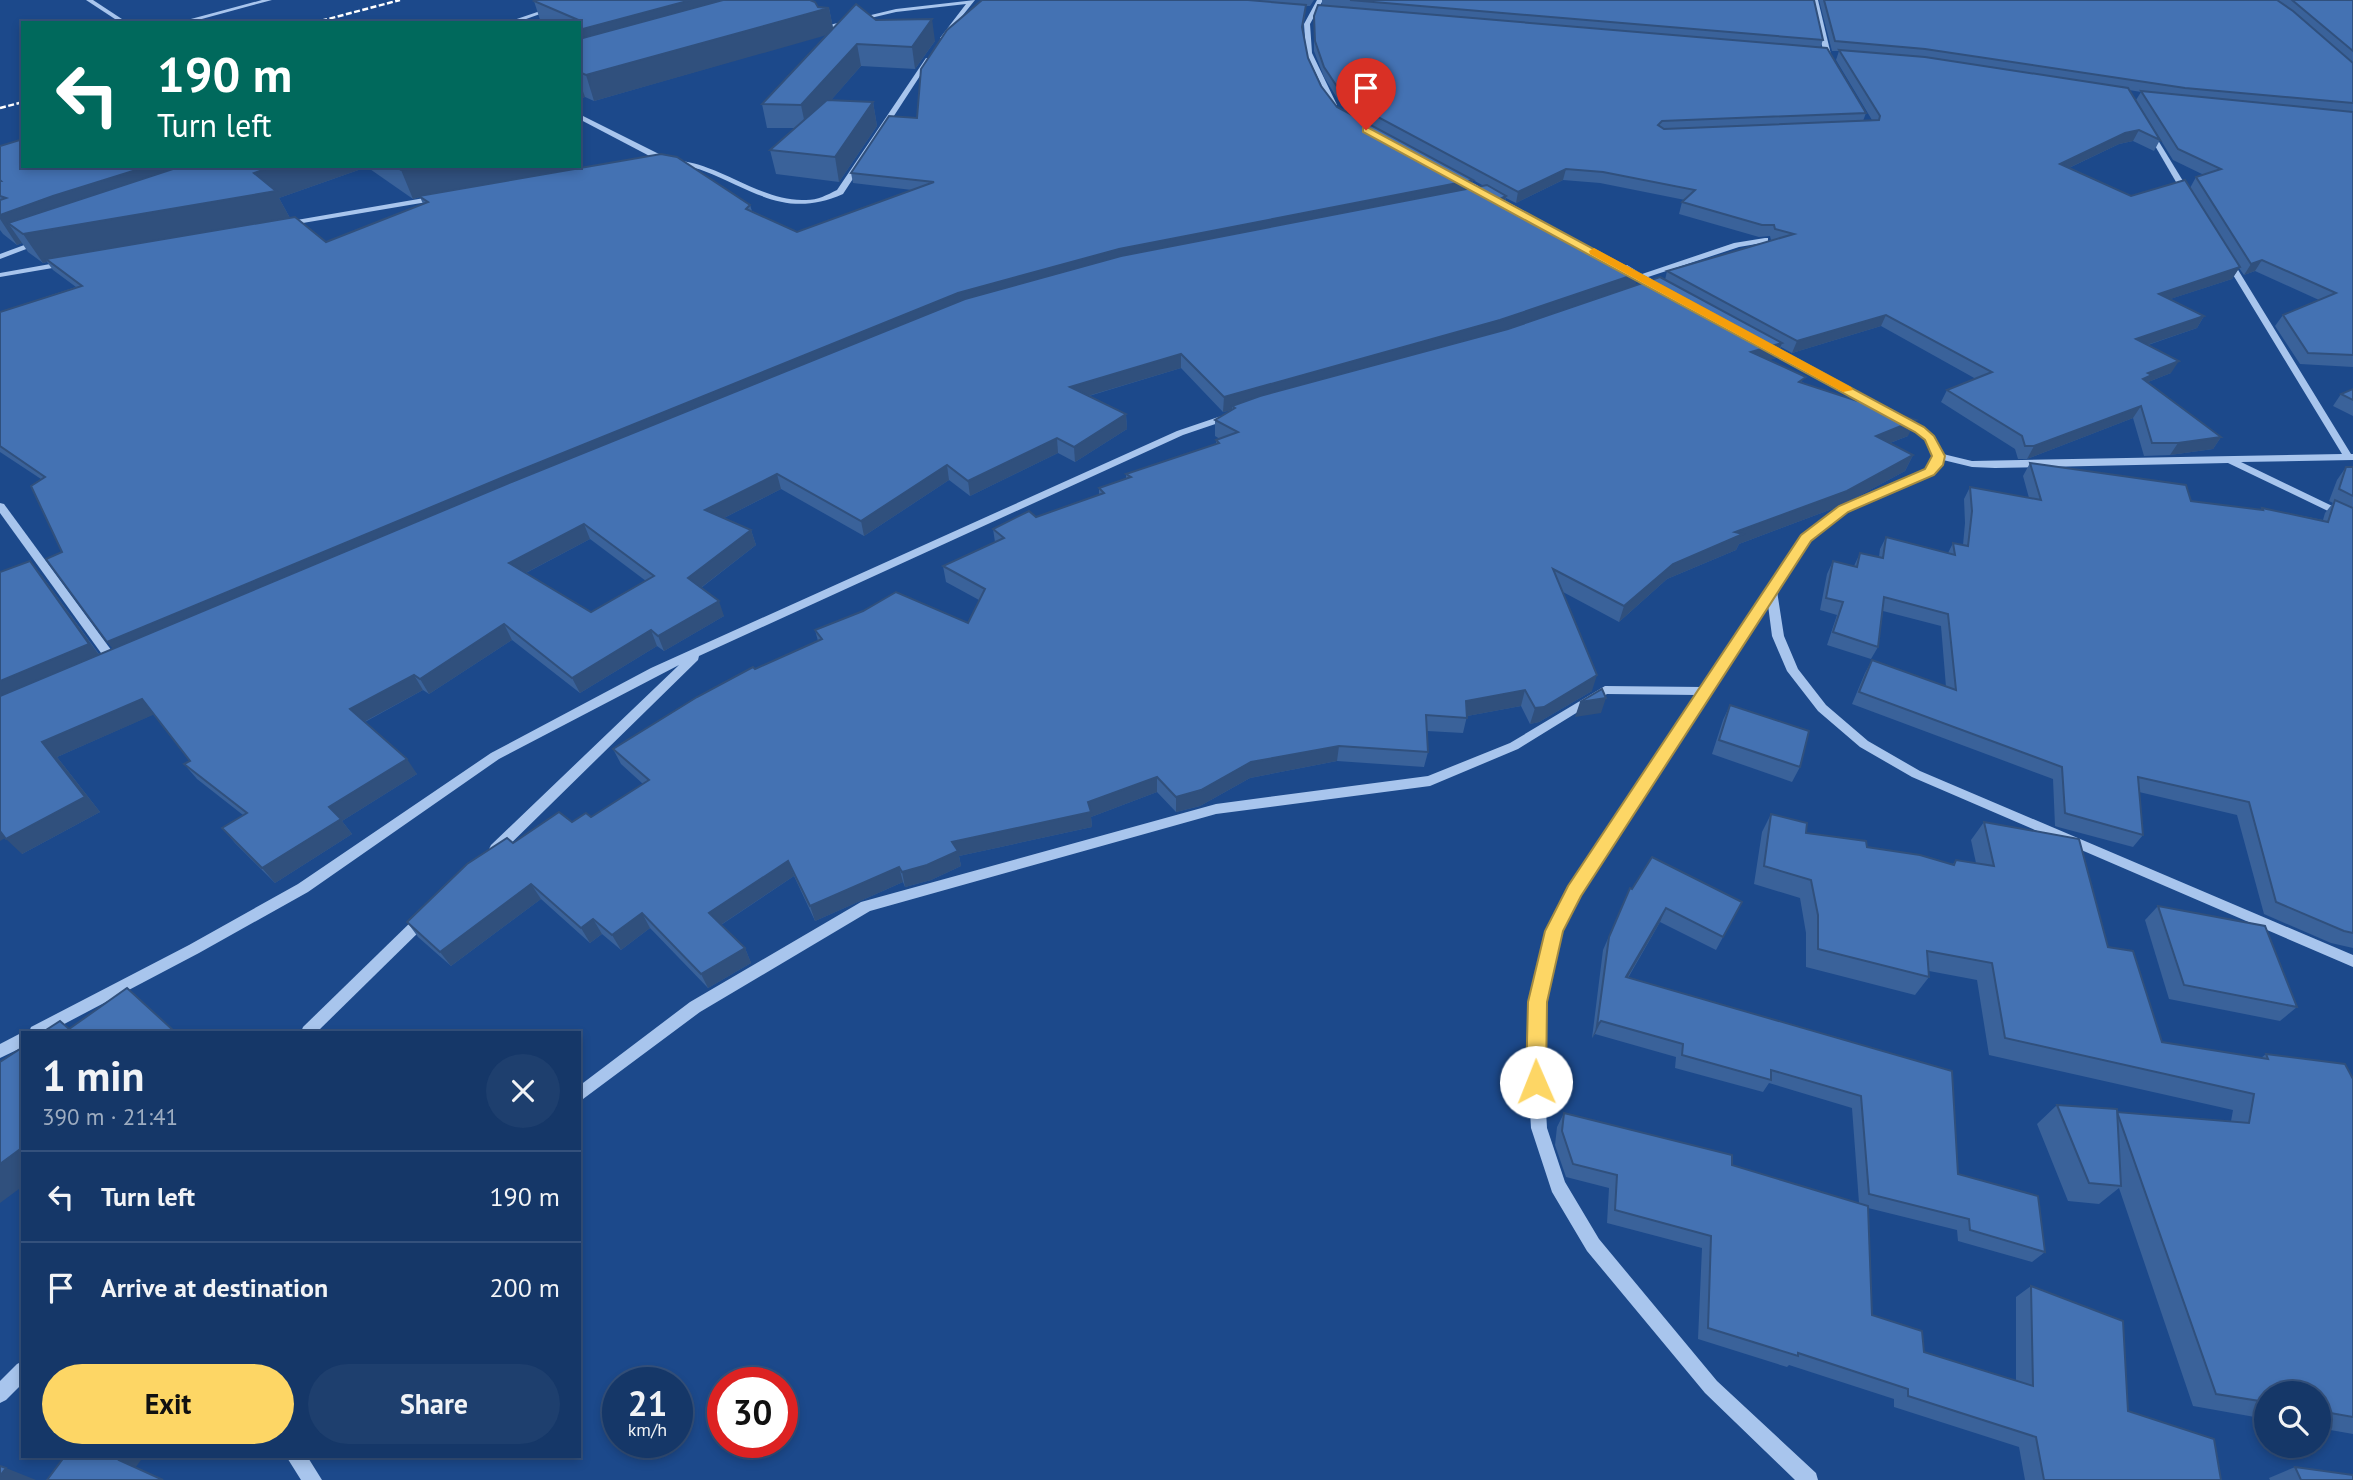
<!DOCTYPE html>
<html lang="en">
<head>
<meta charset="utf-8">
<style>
  :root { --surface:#153768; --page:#1e3f6e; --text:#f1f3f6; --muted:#9dacc0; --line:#34517c; --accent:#fdd665 }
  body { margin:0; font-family:"PT Sans",sans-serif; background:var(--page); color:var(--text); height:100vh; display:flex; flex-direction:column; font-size:26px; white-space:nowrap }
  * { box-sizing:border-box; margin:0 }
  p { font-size:23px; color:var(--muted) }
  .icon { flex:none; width:38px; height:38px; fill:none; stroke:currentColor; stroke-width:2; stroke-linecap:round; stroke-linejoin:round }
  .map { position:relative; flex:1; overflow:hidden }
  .panel { position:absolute; left:21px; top:1031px; width:560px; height:427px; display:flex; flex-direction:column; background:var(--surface); border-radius:0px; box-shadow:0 4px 10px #0003,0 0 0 2px var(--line) }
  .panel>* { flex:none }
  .hud { position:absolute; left:21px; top:21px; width:560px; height:147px; border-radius:0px; box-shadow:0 4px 10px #0003,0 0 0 2px var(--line); background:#00695c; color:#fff; overflow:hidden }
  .tools { position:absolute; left:2254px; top:1381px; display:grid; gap:14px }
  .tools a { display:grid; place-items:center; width:77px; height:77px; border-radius:50%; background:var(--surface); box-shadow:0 4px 10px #0003,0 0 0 2px var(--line); font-size:35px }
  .speed { position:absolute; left:602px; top:1367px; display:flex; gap:14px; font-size:35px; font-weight:700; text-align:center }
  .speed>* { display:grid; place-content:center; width:91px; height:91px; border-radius:50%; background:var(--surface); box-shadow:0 4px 10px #0003,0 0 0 2px var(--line); line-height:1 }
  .speed small { font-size:18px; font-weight:400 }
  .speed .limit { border:10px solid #d22; background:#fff; color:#111 }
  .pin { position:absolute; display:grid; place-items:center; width:60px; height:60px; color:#fff; margin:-72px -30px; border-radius:50% 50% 50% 0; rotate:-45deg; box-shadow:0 0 7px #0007 }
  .pin .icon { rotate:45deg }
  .me { position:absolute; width:77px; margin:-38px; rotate:359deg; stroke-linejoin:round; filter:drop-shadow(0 0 5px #0008) }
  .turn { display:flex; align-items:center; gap:24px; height:147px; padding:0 21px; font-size:32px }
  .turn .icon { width:91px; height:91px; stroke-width:2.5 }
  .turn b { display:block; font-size:49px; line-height:60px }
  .round { display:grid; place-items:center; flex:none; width:74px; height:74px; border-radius:37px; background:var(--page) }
  .summary { display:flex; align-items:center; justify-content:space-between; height:119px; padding:0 21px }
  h1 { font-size:42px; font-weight:800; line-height:52px }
  .primary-button { display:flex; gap:14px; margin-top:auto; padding:14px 21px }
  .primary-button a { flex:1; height:80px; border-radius:42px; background:var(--accent); color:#111; font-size:28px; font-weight:800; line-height:80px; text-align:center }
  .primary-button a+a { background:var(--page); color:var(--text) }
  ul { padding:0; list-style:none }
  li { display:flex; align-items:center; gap:21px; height:91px; padding:0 21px; border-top:2px solid var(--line) }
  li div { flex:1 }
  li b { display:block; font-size:26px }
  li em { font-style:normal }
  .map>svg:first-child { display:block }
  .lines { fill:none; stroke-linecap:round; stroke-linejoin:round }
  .minor { fill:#a8c5ed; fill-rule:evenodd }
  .rail { stroke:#fff; stroke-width:2.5; stroke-dasharray:6 2.5; stroke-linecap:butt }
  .wall { fill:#3a629a; fill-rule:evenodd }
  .shaded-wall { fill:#30507d }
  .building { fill:#4472b3; stroke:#30507d; stroke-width:2; fill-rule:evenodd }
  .route { fill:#fdd665; stroke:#a48b42; stroke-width:2 }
  .slow { fill:#f59e0b }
</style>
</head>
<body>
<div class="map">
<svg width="2353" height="1480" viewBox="0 0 2353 1480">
  <rect width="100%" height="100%" fill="#1c498b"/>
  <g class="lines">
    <g class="minor">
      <path d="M86,0H93L128,23H121Z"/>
      <path d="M262,0H272L187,23H176Z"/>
      <path d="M975,0L943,40L940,38L966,4L896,12L824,29L821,27L896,9Z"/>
      <path d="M1317,0H1323L1310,24L1312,53L1337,105L1334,107L1331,105L1306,53L1304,24Z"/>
      <path d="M1812,0H1818L1833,63H1829L1824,55Z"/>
      <path d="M549,8L554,9L515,23H505Z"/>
      <path d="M926,58L931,59L843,194C787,219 755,191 704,171C692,166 678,166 667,161L671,159C684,161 696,163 708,168C739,179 772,202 806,200C818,200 827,195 837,190Z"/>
      <path d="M579,114L667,158L668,160L661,162L579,119Z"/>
      <path d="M2150,130L2153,132L2191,194L2190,196L2183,194L2147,132Z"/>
      <path d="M1454,176H1460L1599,252L1592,254L1454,180Z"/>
      <path d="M436,196L440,198L439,200L285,226L281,224L285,222Z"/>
      <path d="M1765,238H1768V242L1739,247L1648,277L1666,287L1667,289L1663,291L1637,279L1620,267L1627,265L1642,274L1734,243Z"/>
      <path d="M35,241L42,243L0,259V254Z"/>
      <path d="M2225,258L2232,260L2351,454H2353V460L2241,462L2353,516V523L2228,463L1995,468L1972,467L1943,460L1933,474L1848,511L1828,524L1810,540L1777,591L1784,636L1798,669L1826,705L1868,741L1920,771L2353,955V967L1912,777L1860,747L1818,711L1787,671L1772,636L1768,605L1580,895L1561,931L1544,1002L1543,1059L1547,1128L1565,1182L1599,1239L1717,1381L1816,1473L1818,1480H1795L1705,1393L1587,1251L1552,1192L1531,1128L1527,1059L1530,1002L1547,931L1570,887L1697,695L1607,694L1518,749L1430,786L1216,814L870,911L700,1012L579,1102V1086L690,1002L861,902L1216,804L1428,776L1510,743L1605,686L1703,687L1802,536C1840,503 1881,489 1927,470L1931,464L1934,456L1926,439L1916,431L1762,347V343H1768L1922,427L1933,436L1943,454L1972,461L2342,454L2224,260Z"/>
      <path d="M67,261H70V265L0,277V273Z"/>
      <path d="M1230,413L1235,416L1233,418L1183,435L699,656L698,660L501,853H491L489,849L491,845L679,665L499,759L308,892L199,953L49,1032H29L31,1027L189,945L298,884L491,753L651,668L1177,431Z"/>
      <path d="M0,503L4,504L117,658L119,661L117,664H109L0,513Z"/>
      <path d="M422,914L427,916L429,920L427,924L317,1032H301L303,1027L417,916Z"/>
      <path d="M23,1032V1047L0,1058V1044Z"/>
      <path d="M23,1361V1383L6,1400L0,1403V1381L17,1364Z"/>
      <path d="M286,1456H307L322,1480H301Z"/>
    </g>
    <g class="rail">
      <path d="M313,23L400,0"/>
      <path d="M0,108L23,102"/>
    </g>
  </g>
  <g class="wall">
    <path d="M982,0H1314L1310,6H1306L1303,30L1308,58L1321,86L1337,107L1345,111L1324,77L1314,51V16L1322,5V0H1814L1823,40L1820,48L1866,113L1863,121L1872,120L1836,60L1839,51H1832L1819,0H2353V367L2300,364L2275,326L2283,315L2319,300L2255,271L2244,275L2239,268L2232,279L2170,299L2204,316L2197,328L2148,345L2171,373L2148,382L2221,437L2213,449L2170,455L2144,456L2133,418L2027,459H2018L2015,449L1941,402L1947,390L1976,379L1881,326L1792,353L1781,347L1776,358L1769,360L1804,383L1908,436L1890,443L1913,455L1905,471L1840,506L1739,544L1736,550L1667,579L1619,622L1563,592L1592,691L1539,722L1530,724L1521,706L1467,716L1463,733L1427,731L1428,752L1424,767L1337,761L1250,778L1200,806L1176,812L1157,792L1091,817L1092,827L959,856L961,866L931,880L905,887L903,882L815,921L794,876L721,925L745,948L751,963L708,988L650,928L621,950L602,934L590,943L541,899L451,966L418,937L407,922L513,843L572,822L591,817L643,784L621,764L613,749L755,669L818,641L815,630L968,623L979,600L946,582L943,566L995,542L993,529L1036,517L1099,495V488L1126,479V474L1216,444V440L1220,439L1215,436V420L1232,410L1223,412L1181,368L1089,396L1126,414L1127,429L1075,462L1058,453L970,496L949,480L864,536L781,489L724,518L751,530L756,545L701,588L724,616L664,651L657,646L580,693L512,640L429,694L423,690L365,722L417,774L342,821L352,834L275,883L235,843L222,828L243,815L197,779L184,764L190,761L154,714L57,757L100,812L22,854L30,561L42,576L99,654L113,649L62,552L41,479L0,452V312L76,287L53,270L47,262L43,263L28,252L22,243L17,245L3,234L0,230V146L74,168L78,166H567L569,170L750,205L752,211L797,232L912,190L853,183L851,173L917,118ZM2129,90L2141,92L2136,100L2173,160L2204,175L2196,177L2190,188L2131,196L2069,168L2119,144L2133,141L2154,151L2160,140ZM367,167L413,199L420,197L423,204L326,242L290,218L279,198ZM1473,180L1484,186L1472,188ZM1563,180L1600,183L1685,200L1682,202L1679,214L1759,237L1770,236L1771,240L1772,241L1667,271L1665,280L1635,286L1504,206L1506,198L1516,203ZM590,539L646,581L591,612L526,573Z"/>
    <path d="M534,1L829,8L833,28L876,20L935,41L915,69L861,66L831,100L873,102L877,126L839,182L776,174L770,150L795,128H767L762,104L827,34L594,101L585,97L579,99V23H541Z"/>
    <path d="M2353,389V416L2333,406L2341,394Z"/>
    <path d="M2030,463L2191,501L2260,510L2262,508L2323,520L2325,513L2333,503L2329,501L2337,480L2346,467H2353V948L2331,943L2264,914L2237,815L2139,792L2143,835L2133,847L2058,827L2055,826L2053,779L1852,704L1865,673L1872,660L1946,687L1941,626L1883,611L1878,647L1871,659L1827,645L1837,615L1820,610L1827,574L1833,561L1854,566L1860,553L1879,557L1880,549L1886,537L1948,553L1953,543L1963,545L1965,523L1964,499L1970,487L2029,498L2023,476Z"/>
    <path d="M1730,705L1800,767L1792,782L1712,754L1723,720Z"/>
    <path d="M1771,814L1806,833L1867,847L1953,864L1956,860L1976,863L1971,840L1984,822L2108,947L2162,1042L2261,1058L2266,1054L2353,1079V1434L2319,1428V1393H2266V1419L2193,1406L2119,1188L2099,1204L2068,1201L2037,1124L2057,1105L2117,1112L2231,1121L2233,1110L1989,1055L1977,980L1929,971V977L1915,995L1806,967V933L1800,898L1754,884L1762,832Z"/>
    <path d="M1630,888L1742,902L1716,950L1660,922L1628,978L1952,1071L1958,1174L2045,1252L2032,1262L1958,1241L1957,1230L1868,1208L1872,1315L1924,1352L2016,1381V1297L2031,1286L2128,1411L2221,1480H2025L2019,1447L1894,1407V1399L1789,1365L1787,1367L1698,1339L1702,1248L1607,1223L1609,1188L1566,1177L1555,1145L1557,1127L1564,1113L1732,1165L1859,1203L1852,1108L1769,1083L1763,1092L1675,1068L1676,1057L1595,1034L1592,1038L1603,950Z"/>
    <path d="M2158,906L2297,1007L2280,1021L2169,999L2145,920Z"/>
    <path d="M2295,1467L2353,1480H2270L2269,1478Z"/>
  </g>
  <g class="shaded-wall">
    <path d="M691,0H772L579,57V30Z"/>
    <path d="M829,8L834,33L594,101L586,75Z"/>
    <path d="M932,19L935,41L915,69L912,47Z"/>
    <path d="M857,44L861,66L806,129L801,105Z"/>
    <path d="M579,80L585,97L579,99Z"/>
    <path d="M873,102L877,126L839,182L835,157Z"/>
    <path d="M2139,130L2133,141L2119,144L2054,175L2060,164L2125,133Z"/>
    <path d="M149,166H254V173L274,166L367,167L279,198L291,220L46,259L47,262L43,263L23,234L8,223L22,243L17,245L0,219V215L53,196Z"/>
    <path d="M425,166H567L569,172L419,196L420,197L413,199L401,170Z"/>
    <path d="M1566,169L1563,180L1516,203L1518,192Z"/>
    <path d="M1473,180L1471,191L117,654L107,642L506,476L958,293L1119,249Z"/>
    <path d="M1506,196L1504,209L1494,202Z"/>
    <path d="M2262,260L2255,271L2244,275L2251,264Z"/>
    <path d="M2240,267L2232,279L2152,305L2159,294Z"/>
    <path d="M1639,273L1635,287L1497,334L1232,406V410L1223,412L1224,397Z"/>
    <path d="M1886,315L1881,326L1792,353L1797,341Z"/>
    <path d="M2204,316L2197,328L2129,351L2136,339Z"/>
    <path d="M1782,343L1776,358L1746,367L1751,352Z"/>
    <path d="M1181,354V368L1071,401L1070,387Z"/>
    <path d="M2179,361L2171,373L2148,382L2143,379L2148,373Z"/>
    <path d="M2141,406L2133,418L2027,459L2034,446Z"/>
    <path d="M1126,414L1127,429L1075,462L1074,447Z"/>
    <path d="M1916,420L1908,436L1869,451L1876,436Z"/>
    <path d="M2221,437L2213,449L2170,455L2178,443Z"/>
    <path d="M1057,438L1058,453L970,496L968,481Z"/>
    <path d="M1913,455L1905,471L1840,506L1739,544L1736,550L1667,579L1619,622L1624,606L1673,564L1735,532Z"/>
    <path d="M947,465L949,480L864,536L861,521Z"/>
    <path d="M777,474L781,489L710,525L705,510Z"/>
    <path d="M584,524L590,539L516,578L509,563Z"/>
    <path d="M751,530L756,545L694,593L688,578Z"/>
    <path d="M30,561L42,576L102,659L0,702V681Z"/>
    <path d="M719,601L724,616L664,651L658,636Z"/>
    <path d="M504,624L512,640L429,694L420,679Z"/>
    <path d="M651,630L657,646L580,693L572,678Z"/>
    <path d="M414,675L423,690L360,724L350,709Z"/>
    <path d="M1597,675L1592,691L1539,722L1530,724L1535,708Z"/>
    <path d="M1525,690L1521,706L1462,717L1466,701Z"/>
    <path d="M1606,698L1601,713L1575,717L1580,702Z"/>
    <path d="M142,699L155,714L57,757L100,812L22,854L6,839L42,742Z"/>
    <path d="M1339,746L1337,761L1250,778L1200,806L1176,812V797L1251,762Z"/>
    <path d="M407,759L417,774L342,821L352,834L275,883L262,868L329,807Z"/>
    <path d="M1157,777V792L1091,817L1092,827L959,856L961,866L931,880L905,887L902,872L952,842L1088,802Z"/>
    <path d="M0,828L9,836L0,841Z"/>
    <path d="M788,861L794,876L716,928L709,913Z"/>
    <path d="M899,867L903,882L815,921L810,906Z"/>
    <path d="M531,884L541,899L451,966L440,952Z"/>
    <path d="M1666,908L1660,922L1620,990L1626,977Z"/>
    <path d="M642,913L650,928L621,950L612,935Z"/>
    <path d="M593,919L602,934L590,943L581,928Z"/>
    <path d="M745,948L751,963L708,988L701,974Z"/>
    <path d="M1601,1021L1595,1034L1592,1038L1597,1026Z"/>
    <path d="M23,1147V1186L0,1203V1164Z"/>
    <path d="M122,1456H133L141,1460L135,1468L119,1460Z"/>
    <path d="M6,1468L36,1480H0V1476Z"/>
  </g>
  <g class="building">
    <path d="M536,0H691L579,30V23H564L576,19L534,1Z"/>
    <path d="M723,0H810L815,2L818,7L829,8L586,75L579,72V39Z"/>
    <path d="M982,0H1248L1306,5L1302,27L1308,58L1321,86L1337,107L1473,180L1119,249L958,293L506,476L107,642L46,559L62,552L31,486L45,477L0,446V312L82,286L46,259L295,217L326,242L428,202L419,196L661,154L677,157L750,205L746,209L797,232L934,182L851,173L889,116L917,118L921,69L947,30Z"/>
    <path d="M1350,0H1814L1823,40Z"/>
    <path d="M1824,0H2277L2293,11L2353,63V103L2185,88L1925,49L1835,41Z"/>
    <path d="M2292,0H2353V51Z"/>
    <path d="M856,4L876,20L932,19L912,47L857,44L801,105L762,104Z"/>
    <path d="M1318,5L1827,48L1866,113L1662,121L1658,125L1664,129L1879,120L1880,116L1839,50L1925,57L2128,88L2160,140L2139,130L2125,133L2060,164L2131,196L2185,180L2240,267L2159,294L2204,316L2136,339L2179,361L2148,373L2152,375L2143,379L2221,437L2178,443H2152L2141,406L2034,446H2025L2022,436L1947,390L1992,372L1886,315L1797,341L1667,271L1794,234L1775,229L1774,225H1762L1682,202L1695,190L1603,172L1566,169L1518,192L1346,100L1324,67L1315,41L1314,16Z"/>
    <path d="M2141,91L2353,112V355L2308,353L2283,315L2336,293L2262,260L2251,264L2196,177L2221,169L2178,149Z"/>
    <path d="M827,100L873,102L835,157L770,150Z"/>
    <path d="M23,139V166H71L74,168L78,166H149L53,196L0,215V200L6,198L0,196V181H1L0,180V146Z"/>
    <path d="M182,166H274L254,173L276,191L23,234L8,223Z"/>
    <path d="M395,166H425L401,170Z"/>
    <path d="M1487,185L1506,196L1494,202L1639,273L1500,320L1224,397L1181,354L1070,387L1126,414L1074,447L1057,438L968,481L947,465L861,521L777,474L705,510L751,530L688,578L719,601L658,636L651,630L572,678L504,624L420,679L414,675L350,709L407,759L329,807L341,819L262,868L222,828L247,813L184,764L190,761L142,699L42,742L85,797L6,839L0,831V696L514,481L965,299L1121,256ZM584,524L654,576L591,612L509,563Z"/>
    <path d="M1660,277L1782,343L1751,352L1806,377L1799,382L1916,420L1876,436L1913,455L1847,491L1735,532L1743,534L1673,564L1624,606L1553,569L1597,675L1544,707L1535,708L1525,690L1466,701L1467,718L1426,715L1428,752L1339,746L1251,762L1201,790L1176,797L1157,777L1088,802L1091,812L952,842L958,851L927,865L902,872L899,867L810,906L788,861L709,913L745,948L701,974L642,913L612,935L593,919L581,928L531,884L440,952L407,922L467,864L507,838L513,843L559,812L572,822L586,813L591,817L649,780L613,749L697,697L753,667L755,669L822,639L815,630L863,611L896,592L968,623L985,589L943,566L1004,538L993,529L1029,511L1036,517L1104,493L1099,488L1131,477L1126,474L1219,443L1216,440L1238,432L1215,420L1235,408L1232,406L1260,396L1508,329Z"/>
    <path d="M2353,389V400L2341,394Z"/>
    <path d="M2030,463L2186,485L2191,501L2263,510L2262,508L2328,522L2335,500L2353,508V933L2344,931L2276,902L2249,802L2138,777L2143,835L2068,814L2065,813L2062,767L1859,692L1872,660L1956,690L1948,614L1884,597L1878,647L1833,632L1843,602L1826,598L1833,561L1857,567L1860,553L1883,558L1886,537L1955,555L1953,543L1968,546L1972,511L1970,487L2041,500Z"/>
    <path d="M2346,467H2353V496L2339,489Z"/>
    <path d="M30,561L89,644L0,681V572Z"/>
    <path d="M1602,689L1606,698L1580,702Z"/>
    <path d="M1730,705L1809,731L1800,767L1719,740Z"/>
    <path d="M1771,814L1807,823L1806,833L1866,841L1867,847L1920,855L1954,865L1956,860L1994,866L1984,822L2079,839L2108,947L2133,951L2162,1042L2268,1059L2266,1054L2345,1064L2353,1079V1417L2319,1411V1393H2266V1402L2216,1394L2117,1112L2249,1123L2254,1094L2005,1038L1992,963L1927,951L1929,977L1818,949V915L1811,880L1764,866Z"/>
    <path d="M1652,857L1742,902L1723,937L1666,908L1626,977L1952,1071L1958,1174L2038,1196L2045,1252L1970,1230L1969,1219L1869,1194L1861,1096L1771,1070V1080L1682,1055L1683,1044L1601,1021L1597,1026L1609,937L1630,888L1632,889Z"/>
    <path d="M2158,906L2265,926L2297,1007L2184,985Z"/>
    <path d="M127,988L174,1031L172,1032H43L60,1021L69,1029Z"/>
    <path d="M23,1047V1147L0,1164V1062Z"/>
    <path d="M2057,1105L2117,1109L2121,1186L2089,1183Z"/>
    <path d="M1564,1113L1732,1155V1165L1868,1206L1872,1315L1922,1331L1924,1352L2033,1386L2031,1286L2123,1321L2128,1411L2214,1439L2221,1480H2044L2036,1437L1908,1396V1389L1798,1353V1356L1708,1328L1711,1236L1615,1210L1617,1175L1573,1164L1562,1131Z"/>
    <path d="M65,1456H122L119,1460L163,1480H47Z"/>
    <path d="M0,1466L6,1468L0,1476Z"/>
    <path d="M2295,1467L2353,1475V1480H2301Z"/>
  </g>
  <path class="route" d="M1363,128H1369L1924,427L1934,436L1945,456L1943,465L1934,475L1848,512L1811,541L1581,896L1563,931L1547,1002L1546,1082L1543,1089L1536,1091L1529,1089L1526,1082L1528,1002L1545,931L1568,886L1801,535L1839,506L1925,469L1932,456L1925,440L1915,432L1363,132Z"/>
  <path class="slow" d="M1594,248L1851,387L1853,390L1843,392L1590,254L1589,251Z"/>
</svg>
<div class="tools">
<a><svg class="icon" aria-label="search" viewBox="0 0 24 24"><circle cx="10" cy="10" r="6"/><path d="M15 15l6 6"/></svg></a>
</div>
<div class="speed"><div>21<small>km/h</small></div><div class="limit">30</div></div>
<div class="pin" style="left:1366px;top:130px;background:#d93025"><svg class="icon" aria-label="arrive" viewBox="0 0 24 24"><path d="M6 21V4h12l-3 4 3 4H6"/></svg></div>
<svg class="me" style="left:1536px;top:1082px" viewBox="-20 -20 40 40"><circle r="19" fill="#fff"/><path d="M0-13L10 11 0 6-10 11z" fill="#fdd665"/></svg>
<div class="hud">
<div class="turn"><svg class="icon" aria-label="left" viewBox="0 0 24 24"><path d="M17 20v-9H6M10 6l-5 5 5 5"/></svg><div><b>190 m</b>Turn left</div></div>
</div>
<section class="panel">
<div class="summary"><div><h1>1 min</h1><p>390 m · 21:41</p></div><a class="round"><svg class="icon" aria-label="close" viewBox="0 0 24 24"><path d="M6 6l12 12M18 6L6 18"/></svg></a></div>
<ul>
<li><svg class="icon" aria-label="left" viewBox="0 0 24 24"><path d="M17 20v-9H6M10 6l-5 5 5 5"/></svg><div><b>Turn left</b></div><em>190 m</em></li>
<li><svg class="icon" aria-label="arrive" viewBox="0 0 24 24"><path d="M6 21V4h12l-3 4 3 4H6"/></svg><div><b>Arrive at destination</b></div><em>200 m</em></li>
</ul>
<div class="primary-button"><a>Exit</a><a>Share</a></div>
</section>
</div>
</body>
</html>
